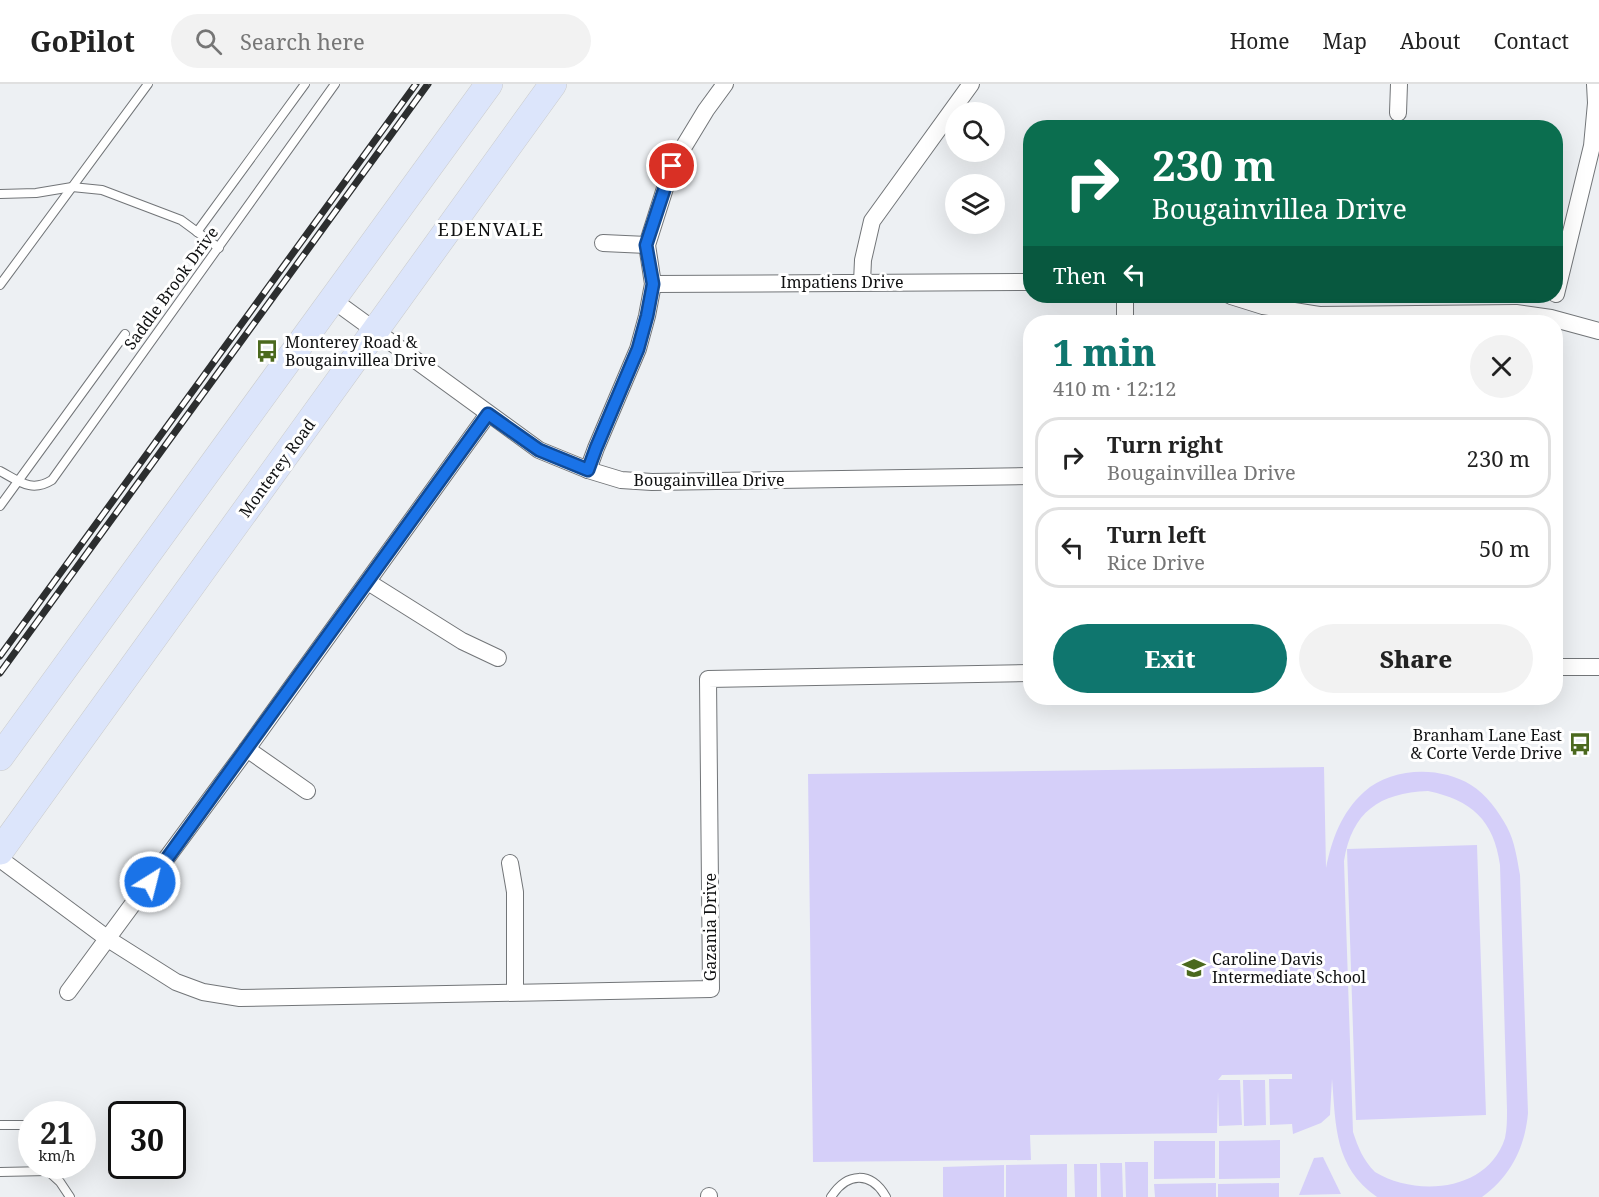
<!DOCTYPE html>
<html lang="en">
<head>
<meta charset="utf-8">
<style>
  :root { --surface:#fff; --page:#f2f2f2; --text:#222; --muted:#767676; --line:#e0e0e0; --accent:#0f766e }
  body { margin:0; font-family:"Noto Serif",serif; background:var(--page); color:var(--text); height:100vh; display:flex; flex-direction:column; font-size:22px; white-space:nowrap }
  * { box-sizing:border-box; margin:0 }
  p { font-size:20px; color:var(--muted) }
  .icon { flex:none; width:33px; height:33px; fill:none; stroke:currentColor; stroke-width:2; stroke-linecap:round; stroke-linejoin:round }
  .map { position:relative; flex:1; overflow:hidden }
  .details { position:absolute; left:1023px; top:231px; width:540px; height:390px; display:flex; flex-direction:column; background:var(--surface); border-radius:24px; box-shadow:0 6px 24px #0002 }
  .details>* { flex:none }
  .hud { position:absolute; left:1023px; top:36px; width:540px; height:183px; border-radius:24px; box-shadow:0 6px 24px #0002; background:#0b6e4f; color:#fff; overflow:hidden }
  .fabs { position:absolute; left:945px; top:18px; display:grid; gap:12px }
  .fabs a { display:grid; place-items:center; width:60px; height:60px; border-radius:50%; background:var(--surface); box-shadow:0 6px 24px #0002; font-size:30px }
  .speed { position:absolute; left:18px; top:1017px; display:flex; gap:12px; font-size:30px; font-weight:700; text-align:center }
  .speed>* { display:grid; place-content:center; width:78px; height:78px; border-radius:50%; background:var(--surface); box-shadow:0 6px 24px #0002; line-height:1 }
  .speed small { font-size:15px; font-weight:400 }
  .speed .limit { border:3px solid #111; border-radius:9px; background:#fff; color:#111 }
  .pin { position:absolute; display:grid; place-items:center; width:51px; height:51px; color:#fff; margin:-26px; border:3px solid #fff; border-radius:50%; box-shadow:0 2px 6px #0007 }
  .me { position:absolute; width:66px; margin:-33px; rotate:36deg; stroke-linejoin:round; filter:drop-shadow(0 0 4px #0008) }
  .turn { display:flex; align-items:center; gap:21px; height:126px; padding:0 30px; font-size:27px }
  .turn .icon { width:78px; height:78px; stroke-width:2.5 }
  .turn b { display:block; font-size:42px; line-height:51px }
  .then { display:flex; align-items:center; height:57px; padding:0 30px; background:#0003; gap:12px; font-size:22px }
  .round { display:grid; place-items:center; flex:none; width:63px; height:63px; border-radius:32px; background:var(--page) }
  .overview { display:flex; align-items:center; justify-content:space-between; height:102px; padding:0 30px }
  h1 { font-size:36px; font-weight:800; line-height:45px; color:var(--accent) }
  .cta { display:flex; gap:12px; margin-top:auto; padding:12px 30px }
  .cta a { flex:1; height:69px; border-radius:36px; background:var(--accent); color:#fff; font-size:24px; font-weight:800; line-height:69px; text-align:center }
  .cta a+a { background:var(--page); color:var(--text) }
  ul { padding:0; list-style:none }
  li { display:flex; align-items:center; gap:18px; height:81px; margin:0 12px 9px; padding:0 18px; border:3px solid var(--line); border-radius:24px }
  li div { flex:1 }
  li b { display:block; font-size:22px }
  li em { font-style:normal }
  header { display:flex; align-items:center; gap:36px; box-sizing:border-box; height:84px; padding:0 30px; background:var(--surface); border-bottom:2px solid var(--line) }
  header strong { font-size:28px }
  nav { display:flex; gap:33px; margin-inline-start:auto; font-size:21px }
  .search { width:420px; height:54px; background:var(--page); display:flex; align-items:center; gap:15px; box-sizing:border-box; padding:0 21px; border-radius:33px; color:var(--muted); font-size:22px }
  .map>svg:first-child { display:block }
  .green { fill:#d5cff9; fill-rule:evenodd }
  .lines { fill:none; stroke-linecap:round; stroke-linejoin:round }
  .lane-casing { stroke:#727578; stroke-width:10 }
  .street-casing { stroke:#727578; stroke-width:18 }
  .primary-casing { stroke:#cacbcb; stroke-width:28 }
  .lane { stroke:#fff; stroke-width:8 }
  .street { stroke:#fff; stroke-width:16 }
  .primary { stroke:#dce5fb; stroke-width:27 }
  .rail-casing { stroke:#2c2e2f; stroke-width:7 }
  .rail { stroke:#fff; stroke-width:4.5; stroke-dasharray:14; stroke-linecap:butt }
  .route-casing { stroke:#114b97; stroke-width:15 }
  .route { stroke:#1a73e8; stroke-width:10 }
  .labels { text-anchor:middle; stroke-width:6; stroke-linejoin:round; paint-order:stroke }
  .street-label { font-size:16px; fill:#101112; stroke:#fff }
  .poi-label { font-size:16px; fill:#101112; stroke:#fff; text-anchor:start }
  .neighbourhood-label { font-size:18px; letter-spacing:1.5px; fill:#101112; stroke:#fff }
</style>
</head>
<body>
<header>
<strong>GoPilot</strong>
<div class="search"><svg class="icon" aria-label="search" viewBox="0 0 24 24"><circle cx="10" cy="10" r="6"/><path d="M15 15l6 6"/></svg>Search here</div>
<nav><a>Home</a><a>Map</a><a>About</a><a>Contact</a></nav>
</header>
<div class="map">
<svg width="1599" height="1113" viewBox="0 0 1599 1113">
  <rect width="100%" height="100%" fill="#edf0f3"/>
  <g class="green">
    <path d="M1324,683L1326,784C1332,755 1341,729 1364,708C1392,683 1440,682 1471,701C1486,710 1499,728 1507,743C1515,758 1517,775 1520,791L1528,1029C1525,1064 1510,1093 1482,1113H1377C1334,1083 1336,1042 1332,995L1330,1031L1321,1039L1293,1050L1292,1040L1270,1041L1269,995H1292V990L1222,991L1218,996H1240L1242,1041L1219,1042L1218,1007L1217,1049L1030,1051L1031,1076L813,1078L808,690ZM1428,707C1471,716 1494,736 1500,781L1507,1026C1507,1035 1507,1045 1505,1054C1488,1108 1416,1113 1375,1088C1363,1076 1358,1063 1353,1048L1344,777C1352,728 1379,709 1428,707Z"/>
    <path d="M1477,761L1486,1031L1356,1036L1347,765Z"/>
    <path d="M1243,996H1265L1266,1041L1244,1042Z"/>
    <path d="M1280,1056V1094L1219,1095V1057Z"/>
    <path d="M1154,1057H1215V1094L1154,1095Z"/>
    <path d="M1323,1073L1341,1110L1299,1111L1314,1074Z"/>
    <path d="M1125,1078H1148V1113H1126Z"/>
    <path d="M1100,1079H1122L1123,1113H1101Z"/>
    <path d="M1067,1080V1113H1006V1081Z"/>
    <path d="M1074,1080H1097V1113H1075Z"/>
    <path d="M1004,1081V1113H943V1083Z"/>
    <path d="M1216,1099V1113H1155L1154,1100Z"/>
    <path d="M1279,1099V1113H1218V1100Z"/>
  </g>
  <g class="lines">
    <g class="lane-casing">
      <g id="lane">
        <path d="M0,110L36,109L72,103L102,106L181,136L219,164"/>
        <path d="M197,148L305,0"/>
        <path d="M0,201L148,0"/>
        <path d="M0,387C19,397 31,409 52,396L335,0"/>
        <path d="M0,422L125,250"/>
        <path d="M0,1041H32"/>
        <path d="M48,1083V1087L60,1098L70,1113"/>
        <path d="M0,1088L48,1087"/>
        <path d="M831,1113C847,1088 871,1087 886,1113"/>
      </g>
    </g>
    <g class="street-casing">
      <g id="street">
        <path d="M1398,29L1399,0"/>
        <path d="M603,159L647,161"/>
        <path d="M862,198L863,176L872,137L971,0"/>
        <path d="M653,200L1030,198"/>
        <path d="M1556,210L1592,62L1596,19L1595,0"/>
        <path d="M1125,212V238"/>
        <path d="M1231,212L1263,222L1319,231L1516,229L1551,234L1599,247"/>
        <path d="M333,216L539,366L588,386L621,396L652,398L1030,392"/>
        <path d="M588,386L596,364L638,265L647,232L653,200L647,161L672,82L706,26L725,0"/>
        <path d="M368,498L462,557L498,574"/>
        <path d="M1556,583H1599"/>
        <path d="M247,665L307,707"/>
        <path d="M0,775L108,855L176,898L203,908L240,914L711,905L708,595L1030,589"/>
        <path d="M510,779L515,808V908"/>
        <path d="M68,908L247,665L488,330"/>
        <path d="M709,1113V1112"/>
      </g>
    </g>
    <g class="primary-casing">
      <g id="primary">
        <path d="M0,673L489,0"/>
        <path d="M0,767L553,0"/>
      </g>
    </g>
    <use href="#lane" class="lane"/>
    <use href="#street" class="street"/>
    <use href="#primary" class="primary"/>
    <g class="rail-casing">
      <g id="rail">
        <path d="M0,572L416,0"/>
        <path d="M0,589L428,0"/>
      </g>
    </g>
    <use href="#rail" class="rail"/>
  </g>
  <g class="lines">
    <g class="route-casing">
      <path id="route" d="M150,798L488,330L539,366L588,386L596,364L638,265L647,232L653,200L646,161L672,82"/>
    </g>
    <use href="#route" class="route"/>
  </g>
  <defs>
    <g id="bus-bare" transform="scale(1.8)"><path d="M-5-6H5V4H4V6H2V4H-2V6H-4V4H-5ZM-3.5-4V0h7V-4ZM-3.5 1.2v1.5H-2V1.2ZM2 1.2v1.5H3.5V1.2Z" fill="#4b691e" stroke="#fff" stroke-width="2.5" paint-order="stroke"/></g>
    <g id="school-bare" transform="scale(1.8)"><path d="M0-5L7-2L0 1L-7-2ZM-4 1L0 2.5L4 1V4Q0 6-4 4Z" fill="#4b691e" stroke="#fff" stroke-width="2.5" paint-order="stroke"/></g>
  </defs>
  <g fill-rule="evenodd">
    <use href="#bus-bare" x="267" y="267"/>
    <use href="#bus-bare" x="1580" y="660"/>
    <use href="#school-bare" x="1194" y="884"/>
  </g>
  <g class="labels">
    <g class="street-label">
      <text x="842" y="204">Impatiens Drive</text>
      <text transform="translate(171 204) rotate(-54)" y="6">Saddle Brook Drive</text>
      <text transform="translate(277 384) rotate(-54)" y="6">Monterey Road</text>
      <text x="709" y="402">Bougainvillea Drive</text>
      <text transform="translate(710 843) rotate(-90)" y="6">Gazania Drive</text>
    </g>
    <g class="poi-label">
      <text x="285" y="264">Monterey Road &amp;<tspan x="285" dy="18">Bougainvillea Drive</tspan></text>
      <text x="1562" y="657" text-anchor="end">Branham Lane East<tspan x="1562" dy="18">&amp; Corte Verde Drive</tspan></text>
      <text x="1212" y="881">Caroline Davis<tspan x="1212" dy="18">Intermediate School</tspan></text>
    </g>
    <g class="neighbourhood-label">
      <text x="491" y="152">EDENVALE</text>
    </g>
  </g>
</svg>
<div class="fabs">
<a><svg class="icon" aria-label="search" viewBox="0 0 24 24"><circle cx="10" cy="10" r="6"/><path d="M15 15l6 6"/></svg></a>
<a><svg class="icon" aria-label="layers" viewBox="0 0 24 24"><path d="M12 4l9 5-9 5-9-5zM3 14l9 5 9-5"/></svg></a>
</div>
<div class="speed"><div>21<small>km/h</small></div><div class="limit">30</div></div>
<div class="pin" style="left:672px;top:82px;background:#d93025"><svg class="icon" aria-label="arrive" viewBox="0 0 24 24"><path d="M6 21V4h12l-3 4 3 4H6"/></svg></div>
<svg class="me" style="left:150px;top:798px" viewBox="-20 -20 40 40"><circle r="17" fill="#1a73e8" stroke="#fff" stroke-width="3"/><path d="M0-11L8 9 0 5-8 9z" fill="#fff"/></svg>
<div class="hud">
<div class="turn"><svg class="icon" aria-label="right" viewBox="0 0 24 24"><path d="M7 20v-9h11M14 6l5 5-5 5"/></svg><div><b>230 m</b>Bougainvillea Drive</div></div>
<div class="then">Then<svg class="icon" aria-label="left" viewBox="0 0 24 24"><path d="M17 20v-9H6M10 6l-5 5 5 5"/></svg></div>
</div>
<section class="details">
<div class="overview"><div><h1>1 min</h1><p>410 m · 12:12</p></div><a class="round"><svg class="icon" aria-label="close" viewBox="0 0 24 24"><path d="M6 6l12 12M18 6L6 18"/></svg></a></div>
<ul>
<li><svg class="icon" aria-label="right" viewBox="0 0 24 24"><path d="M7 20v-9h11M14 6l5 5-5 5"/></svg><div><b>Turn right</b><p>Bougainvillea Drive</p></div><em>230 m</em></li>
<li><svg class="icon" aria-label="left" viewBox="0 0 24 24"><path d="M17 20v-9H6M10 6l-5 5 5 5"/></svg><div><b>Turn left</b><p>Rice Drive</p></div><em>50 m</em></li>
</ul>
<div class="cta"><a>Exit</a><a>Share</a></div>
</section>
</div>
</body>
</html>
